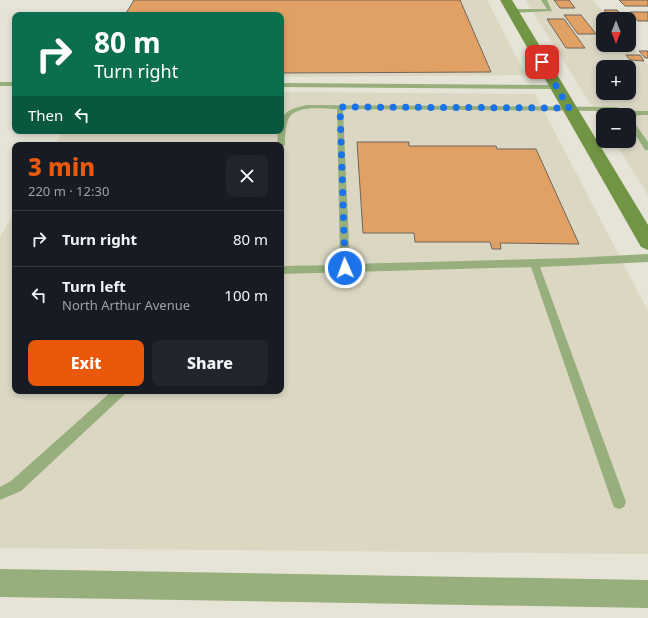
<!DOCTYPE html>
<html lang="en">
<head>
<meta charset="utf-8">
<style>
  :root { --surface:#171b24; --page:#20242c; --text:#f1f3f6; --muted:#9ea1a6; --line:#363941; --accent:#ea580c }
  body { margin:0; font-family:"Noto Sans",sans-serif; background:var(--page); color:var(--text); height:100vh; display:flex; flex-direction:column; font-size:15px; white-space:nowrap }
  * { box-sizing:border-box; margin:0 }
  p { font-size:13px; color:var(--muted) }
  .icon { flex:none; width:22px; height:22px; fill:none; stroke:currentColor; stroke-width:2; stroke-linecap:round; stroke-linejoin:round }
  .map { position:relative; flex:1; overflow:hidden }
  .sheet { position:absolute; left:12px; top:142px; width:272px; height:252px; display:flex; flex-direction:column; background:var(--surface); border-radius:8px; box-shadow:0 2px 6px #0003 }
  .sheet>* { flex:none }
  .hud { position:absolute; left:12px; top:12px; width:272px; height:122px; border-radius:8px; box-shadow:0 2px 6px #0003; background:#0b6e4f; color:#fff; overflow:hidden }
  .needle { width:26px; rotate:180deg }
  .buttons { position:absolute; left:596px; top:12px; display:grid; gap:8px }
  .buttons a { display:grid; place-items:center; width:40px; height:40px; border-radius:8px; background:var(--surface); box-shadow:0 2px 6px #0003; font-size:20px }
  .pin { position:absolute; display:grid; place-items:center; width:34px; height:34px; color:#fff; margin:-17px; border-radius:8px; box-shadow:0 2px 6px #0006 }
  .me { position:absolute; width:44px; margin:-22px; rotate:358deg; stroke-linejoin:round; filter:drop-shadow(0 0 3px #0008) }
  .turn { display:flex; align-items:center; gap:14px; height:84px; padding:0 16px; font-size:18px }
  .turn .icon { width:52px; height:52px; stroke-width:2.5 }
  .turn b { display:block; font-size:28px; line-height:34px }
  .then { display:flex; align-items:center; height:38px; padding:0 16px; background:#0003; gap:8px; font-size:15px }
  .round { display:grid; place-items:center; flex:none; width:42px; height:42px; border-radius:8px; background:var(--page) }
  .summary { display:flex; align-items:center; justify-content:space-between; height:68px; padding:0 16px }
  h1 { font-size:24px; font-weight:800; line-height:30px; color:var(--accent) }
  .primary-button { display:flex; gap:8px; margin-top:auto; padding:8px 16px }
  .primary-button a { flex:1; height:46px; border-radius:8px; background:var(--accent); color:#fff; font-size:16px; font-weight:800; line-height:46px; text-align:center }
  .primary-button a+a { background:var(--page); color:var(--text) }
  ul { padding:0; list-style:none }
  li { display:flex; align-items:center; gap:12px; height:56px; padding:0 16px; border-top:1px solid var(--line) }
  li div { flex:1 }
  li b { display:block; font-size:15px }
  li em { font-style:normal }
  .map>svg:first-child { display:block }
  .built { fill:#dbd7c3; fill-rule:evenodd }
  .building { fill:#e2a164; stroke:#6f655d }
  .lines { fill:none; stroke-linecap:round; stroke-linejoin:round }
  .lane { fill:#97af7c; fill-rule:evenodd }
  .street { fill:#97af7c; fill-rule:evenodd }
  .secondary { fill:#729545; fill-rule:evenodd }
  .route { stroke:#1a73e8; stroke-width:7; stroke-dasharray:0 12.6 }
</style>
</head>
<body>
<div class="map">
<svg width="648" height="618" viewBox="0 0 648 618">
  <rect width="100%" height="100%" fill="#e6e3d7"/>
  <g class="built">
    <path d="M140,0H487L526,75L281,77V15H131Z"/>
    <path d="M525,0H593L609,19H603V45H629V42L648,65V195L614,141H629V115H603V124ZM603,67H629V93H603Z"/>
    <path d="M281,92L535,94L648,311V554L0,548V237L15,212V391H281V145H54L63,131H281Z"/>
  </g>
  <g class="building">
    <path d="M134,0H460L491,72L281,73V15H125Z"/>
    <path d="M554,0H569L575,8H560Z"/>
    <path d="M619,0H648V6H625Z"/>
    <path d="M604,10H617L623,16H609Z"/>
    <path d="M630,12H648V21H638Z"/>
    <path d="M564,15H581L596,34H578Z"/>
    <path d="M547,19H564L585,48H566Z"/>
    <path d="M639,51H648V58H645Z"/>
    <path d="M626,55H640L644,61L630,60Z"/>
    <path d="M357,142H409V146H496L497,149H536L579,244L500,243L501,249H492L490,242H415L414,233H363Z"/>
  </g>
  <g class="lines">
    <g class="lane">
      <path d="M541,0H547L552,11L513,13L510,11L513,9H547Z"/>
      <rect x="0" y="82" width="15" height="4"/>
      <path d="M281,83L557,85L560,87L557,89L281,87Z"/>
      <path d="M307,105L617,107L625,111H648V115C636,115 625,118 615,111L343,109L350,264L572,258L648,254V262L540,267L626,502L624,507L619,509L614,507L612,502L531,267L281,274V266L340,265L337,109C323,109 294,104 288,120C285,128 285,137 285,145L281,147V145H277L278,131H281C281,111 289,109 307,105Z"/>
      <path d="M629,117L631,118L648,142V150H645L629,124Z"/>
      <path d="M112,391H126L124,395L21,491L0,500V487L11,481Z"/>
    </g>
    <path class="street" d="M0,569L648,580V608L0,597Z"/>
    <path class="secondary" d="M500,0H512L648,225V250L641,247Z"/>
  </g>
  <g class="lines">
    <path class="route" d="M345,268L340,107L569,108L542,62"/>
  </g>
</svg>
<div class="buttons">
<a><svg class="needle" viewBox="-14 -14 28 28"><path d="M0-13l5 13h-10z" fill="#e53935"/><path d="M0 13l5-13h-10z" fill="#9ea1a6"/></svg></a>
<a>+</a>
<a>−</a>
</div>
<div class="pin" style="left:542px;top:62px;background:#d93025"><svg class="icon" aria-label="arrive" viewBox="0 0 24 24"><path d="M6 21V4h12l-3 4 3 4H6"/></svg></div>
<svg class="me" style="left:345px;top:268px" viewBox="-20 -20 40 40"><circle r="17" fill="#1a73e8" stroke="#fff" stroke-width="3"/><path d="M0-11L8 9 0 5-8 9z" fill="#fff"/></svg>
<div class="hud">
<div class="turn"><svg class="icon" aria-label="right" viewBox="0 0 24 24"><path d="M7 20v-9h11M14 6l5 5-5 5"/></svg><div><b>80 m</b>Turn right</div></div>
<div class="then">Then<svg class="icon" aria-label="left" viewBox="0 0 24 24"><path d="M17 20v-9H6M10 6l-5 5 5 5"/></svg></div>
</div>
<section class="sheet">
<div class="summary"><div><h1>3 min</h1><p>220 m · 12:30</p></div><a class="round"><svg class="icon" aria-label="close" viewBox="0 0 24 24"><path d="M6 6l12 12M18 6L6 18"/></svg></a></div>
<ul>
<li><svg class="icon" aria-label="right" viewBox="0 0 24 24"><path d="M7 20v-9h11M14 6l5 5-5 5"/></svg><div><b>Turn right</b></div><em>80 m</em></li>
<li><svg class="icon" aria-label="left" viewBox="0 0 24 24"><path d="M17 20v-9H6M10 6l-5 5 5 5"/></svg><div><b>Turn left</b><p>North Arthur Avenue</p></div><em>100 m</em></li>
</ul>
<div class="primary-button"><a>Exit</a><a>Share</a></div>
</section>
</div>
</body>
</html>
